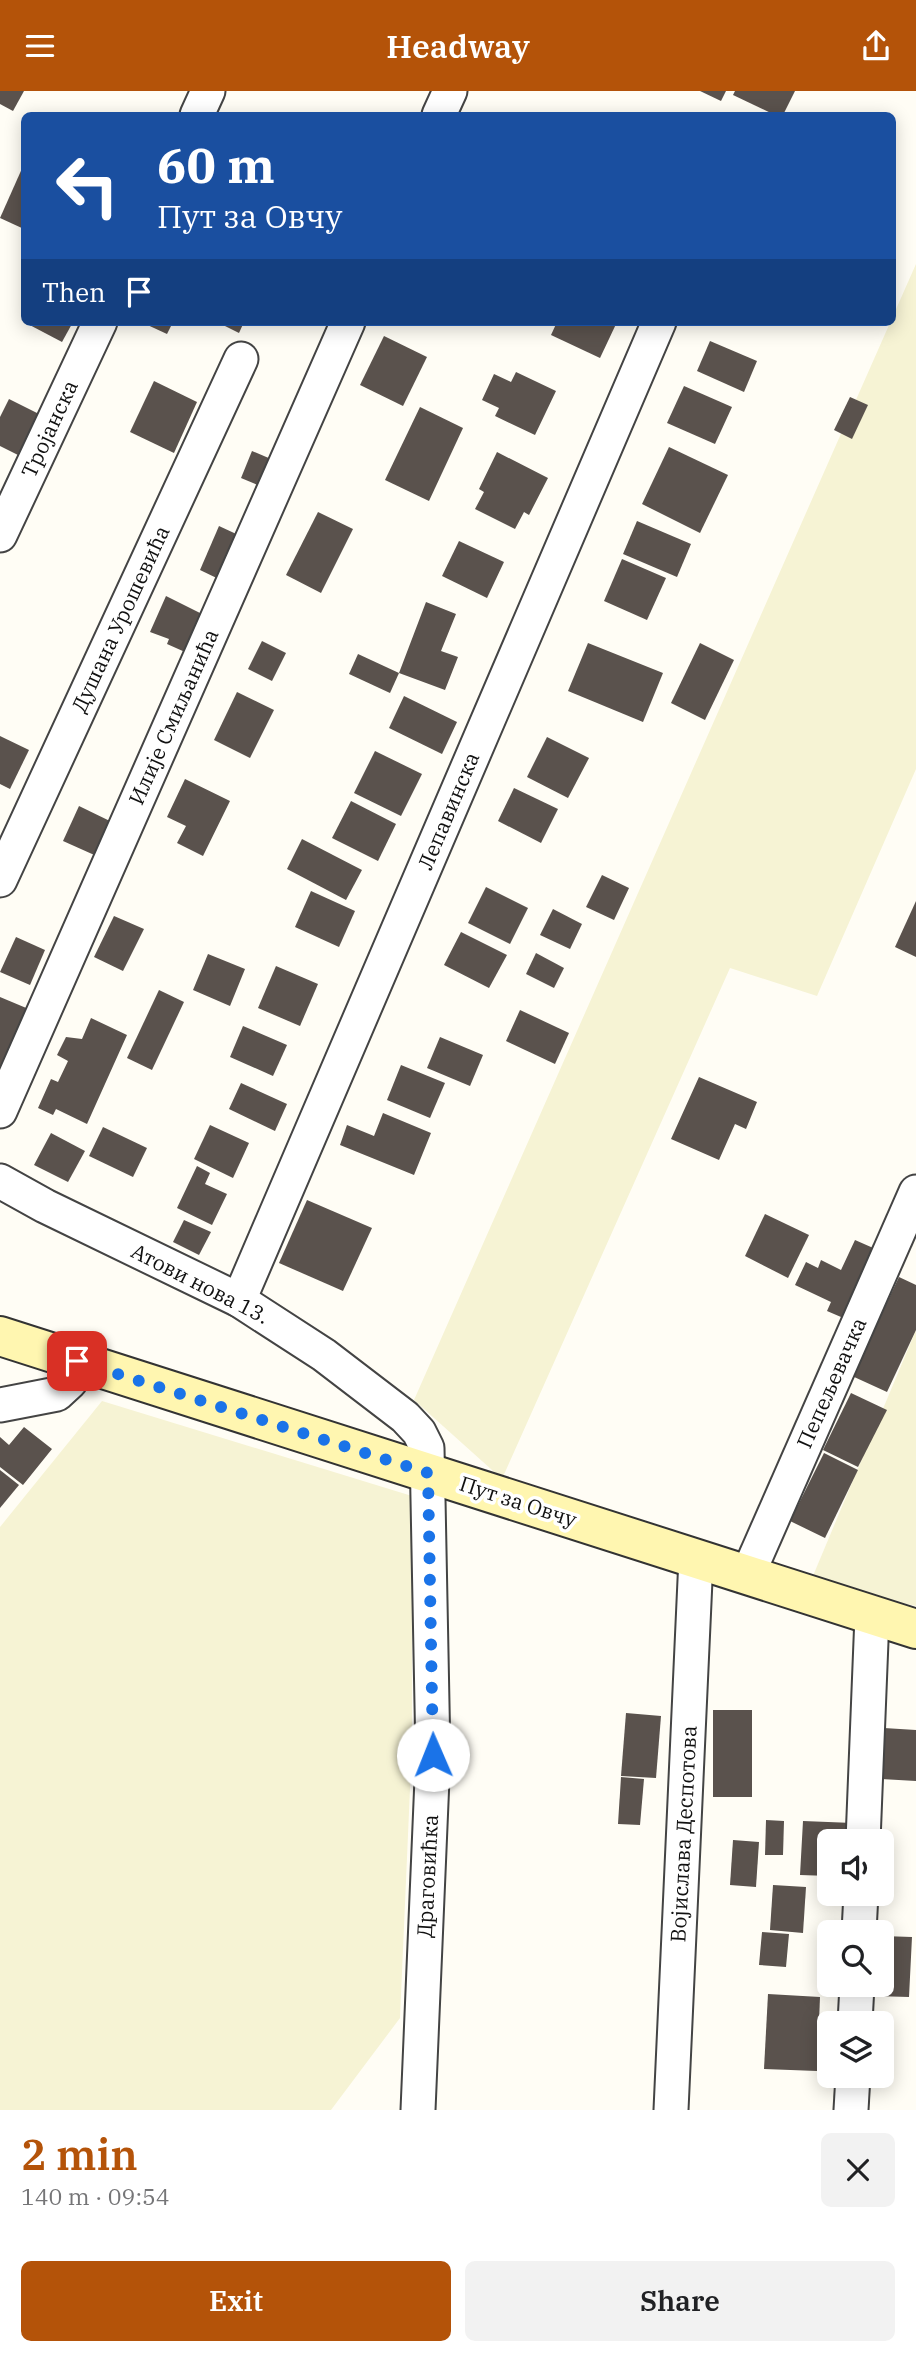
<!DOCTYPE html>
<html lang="en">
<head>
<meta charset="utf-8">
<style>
  :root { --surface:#fff; --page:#f2f2f2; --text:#202124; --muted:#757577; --accent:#b45309 }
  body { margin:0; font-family:"IBM Plex Serif",serif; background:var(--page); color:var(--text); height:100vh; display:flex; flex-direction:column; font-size:26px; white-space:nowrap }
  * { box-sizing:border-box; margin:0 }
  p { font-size:23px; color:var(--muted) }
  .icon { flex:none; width:38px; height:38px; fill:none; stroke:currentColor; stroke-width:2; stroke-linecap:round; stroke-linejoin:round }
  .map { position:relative; height:2019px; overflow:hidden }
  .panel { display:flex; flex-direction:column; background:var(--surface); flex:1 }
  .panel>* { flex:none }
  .hud { position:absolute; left:21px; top:21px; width:875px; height:214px; border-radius:10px; box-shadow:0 4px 18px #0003; background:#1a4fa0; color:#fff; overflow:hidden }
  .tools { position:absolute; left:817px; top:1738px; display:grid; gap:14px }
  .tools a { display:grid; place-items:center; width:77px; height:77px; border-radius:10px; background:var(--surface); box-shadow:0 4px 18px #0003; font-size:35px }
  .pin { position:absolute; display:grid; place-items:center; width:60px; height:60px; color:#fff; margin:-30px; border-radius:14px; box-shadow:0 4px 10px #0006 }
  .me { position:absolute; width:77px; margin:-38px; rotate:359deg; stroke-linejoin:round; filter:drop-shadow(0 0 5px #0008) }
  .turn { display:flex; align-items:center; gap:24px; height:147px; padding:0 21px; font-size:32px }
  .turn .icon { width:91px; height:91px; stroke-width:2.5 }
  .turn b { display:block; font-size:49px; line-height:60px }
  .then { display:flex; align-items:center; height:66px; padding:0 21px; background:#0003; gap:14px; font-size:26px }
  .round { display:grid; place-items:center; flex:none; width:74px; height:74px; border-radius:10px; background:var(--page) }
  .headline { display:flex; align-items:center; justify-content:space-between; height:119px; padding:0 21px }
  h1 { font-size:42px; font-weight:600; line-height:52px; color:var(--accent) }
  .primary-button { display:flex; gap:14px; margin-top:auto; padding:14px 21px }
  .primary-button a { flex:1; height:80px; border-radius:10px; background:var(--accent); color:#fff; font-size:28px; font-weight:600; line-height:80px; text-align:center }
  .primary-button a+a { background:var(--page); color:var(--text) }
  header { display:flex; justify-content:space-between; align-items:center; height:91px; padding:0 21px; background:var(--accent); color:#fff; font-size:32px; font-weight:600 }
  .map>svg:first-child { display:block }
  .farmland { fill:#f6f3d4 }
  .building { fill:#5a524d }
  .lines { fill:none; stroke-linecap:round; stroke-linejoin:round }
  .street-casing { stroke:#444; stroke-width:37 }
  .secondary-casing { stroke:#333; stroke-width:42 }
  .street { stroke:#fff; stroke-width:33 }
  .secondary { stroke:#fff6b0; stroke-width:38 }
  .route { stroke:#1a73e8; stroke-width:12; stroke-dasharray:0 21.6 }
  .labels { text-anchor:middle; stroke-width:7; stroke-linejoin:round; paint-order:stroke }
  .street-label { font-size:21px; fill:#111; stroke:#fff }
</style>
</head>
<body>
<header><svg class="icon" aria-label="menu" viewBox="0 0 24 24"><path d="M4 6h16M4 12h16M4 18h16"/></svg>Headway<svg class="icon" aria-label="share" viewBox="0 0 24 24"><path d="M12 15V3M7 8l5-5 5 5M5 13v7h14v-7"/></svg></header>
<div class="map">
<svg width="916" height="2019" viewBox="0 0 916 2019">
  <rect width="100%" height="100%" fill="#fffdf5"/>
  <g class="farmland">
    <path d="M916,173V678L817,905L730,877L502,1388L414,1309Z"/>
    <path d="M916,1239V1515L810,1492Z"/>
    <path d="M102,1310L412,1405V1652L400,1927L331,2019H0V1436Z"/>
  </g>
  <g class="building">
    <path d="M0,0H24L13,20L0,13Z"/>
    <path d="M700,0H726L721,10Z"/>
    <path d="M735,0H795L783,24H775L733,4Z"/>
    <path d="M24,73V138L0,127Z"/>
    <path d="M24,231H73L62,251Z"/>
    <path d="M141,231H173L167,243Z"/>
    <path d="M217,231H244L239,242Z"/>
    <path d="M557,231H617L600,267L551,244Z"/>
    <path d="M384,245L427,266L403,315L360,294Z"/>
    <path d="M710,250L757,270L744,301L697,280Z"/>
    <path d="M516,281L556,300L535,344L495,325L499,317L482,309L494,283L511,291Z"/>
    <path d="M154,290L197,311L174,362L130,341Z"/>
    <path d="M684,295L732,316L715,353L667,332Z"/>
    <path d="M850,306L868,314L852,348L834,339Z"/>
    <path d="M9,308L41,324L20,365L0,355V326Z"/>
    <path d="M420,316L463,337L429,410L385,389Z"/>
    <path d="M669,356L728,384L700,442L642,413Z"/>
    <path d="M252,360L278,371L267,398L241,387Z"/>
    <path d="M497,361L548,387L529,424L524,421L515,438L475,418L484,401L479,398Z"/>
    <path d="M318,421L353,438L321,502L286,484Z"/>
    <path d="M637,430L691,453L677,486L623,463Z"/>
    <path d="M219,435L247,448L227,492L200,479Z"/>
    <path d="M459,450L504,471L487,507L442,485Z"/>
    <path d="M622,468L666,487L647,529L604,510Z"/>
    <path d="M166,505L210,527L194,565L167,553L169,548L150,541Z"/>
    <path d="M426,511L456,523L441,560L458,566L445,599L399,582Z"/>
    <path d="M262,550L286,562L272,590L248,578Z"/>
    <path d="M588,552L663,582L643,631L568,600Z"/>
    <path d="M700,552L734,569L705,629L671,612Z"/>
    <path d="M358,563L399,582L390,602L349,583Z"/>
    <path d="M237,601L274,619L250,667L214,649Z"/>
    <path d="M404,605L457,631L442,663L389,637Z"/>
    <path d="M0,645L29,659L10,698L0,693Z"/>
    <path d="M547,646L589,667L568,707L527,686Z"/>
    <path d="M375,660L422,683L401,725L354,702Z"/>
    <path d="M185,688L230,710L203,765L177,752L186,735L167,726Z"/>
    <path d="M514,697L558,718L541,752L498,730Z"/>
    <path d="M351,710L396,733L378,770L332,747Z"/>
    <path d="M79,715L116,733L101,767L63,750Z"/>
    <path d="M302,748L362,779L346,809L287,778Z"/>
    <path d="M602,784L629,797L614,829L586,816Z"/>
    <path d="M486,796L528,817L510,853L468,832Z"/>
    <path d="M311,800L355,820L339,856L295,836Z"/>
    <path d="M916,810V866L895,856Z"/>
    <path d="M553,818L582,833L570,858L540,844Z"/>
    <path d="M114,825L144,838L123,880L94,866Z"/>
    <path d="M461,841L507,864L489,897L444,874Z"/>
    <path d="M16,846L45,859L30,894L0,881Z"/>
    <path d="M536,862L564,877L554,897L526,883Z"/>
    <path d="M208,863L245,878L230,915L193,899Z"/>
    <path d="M276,875L318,893L300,935L258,917Z"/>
    <path d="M159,899L184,911L152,979L127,967Z"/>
    <path d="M0,906L31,919L0,991Z"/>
    <path d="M520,919L569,942L555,973L506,950Z"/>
    <path d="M91,927L127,944L87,1033L56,1018L53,1024L38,1017L51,988L58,991L68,970L57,964L66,946L82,948Z"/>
    <path d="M243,935L287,954L273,985L230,966Z"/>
    <path d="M440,946L483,964L470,995L427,977Z"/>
    <path d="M401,974L445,992L430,1027L387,1009Z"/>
    <path d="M699,986L757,1011L746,1038L735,1033L719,1069L671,1048Z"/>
    <path d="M241,992L287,1013L275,1040L229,1018Z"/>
    <path d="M383,1022L431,1042L414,1084L340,1054L347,1034L374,1045Z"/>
    <path d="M210,1034L249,1052L233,1087L194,1068Z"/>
    <path d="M103,1036L147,1057L133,1086L89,1065Z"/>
    <path d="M51,1042L85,1060L68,1091L34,1074Z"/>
    <path d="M197,1075L210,1082L205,1093L227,1103L212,1134L177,1117Z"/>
    <path d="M307,1109L372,1137L343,1200L279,1172Z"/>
    <path d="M765,1123L809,1144L788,1187L745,1165Z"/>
    <path d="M184,1129L211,1141L199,1164L173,1151Z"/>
    <path d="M855,1149L880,1160L848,1229L827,1220L831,1211L795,1194L806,1171L818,1177L821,1169L841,1179Z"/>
    <path d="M899,1186L916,1194V1239L887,1301L852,1285Z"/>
    <path d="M851,1302L887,1319L858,1376L823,1359Z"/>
    <path d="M24,1336L52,1358L23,1394L0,1376V1346L9,1354Z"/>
    <path d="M824,1362L858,1379L825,1447L790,1430Z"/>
    <path d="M0,1379L19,1394L0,1417Z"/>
    <rect x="713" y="1619" width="39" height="87"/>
    <path d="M626,1622L661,1625L656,1687L621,1685Z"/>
    <path d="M884,1637L916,1639V1690L881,1688Z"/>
    <path d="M621,1686L644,1688L640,1734L618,1733Z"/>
    <path d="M766,1729L784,1730L783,1764H765Z"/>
    <path d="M803,1730L853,1732V1750H830V1785L800,1784Z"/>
    <path d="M733,1749L759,1751L756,1796L730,1794Z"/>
    <path d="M773,1794L806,1796L803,1842L770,1839Z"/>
    <path d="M762,1841L789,1843L786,1876L759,1874Z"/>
    <path d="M882,1845L912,1846L909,1906L874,1905V1894H882Z"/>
    <path d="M768,1903L820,1906L817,1980L764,1978Z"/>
  </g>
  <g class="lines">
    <g class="street-casing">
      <g id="street">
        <path d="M197,24L208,0"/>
        <path d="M439,24L450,0"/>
        <path d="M0,444L100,231"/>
        <path d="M0,789L241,268"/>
        <path d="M0,1020L348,231"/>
        <path d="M0,1090L45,1115L239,1209L324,1264L405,1326L419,1341L427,1357L433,1664L418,2019"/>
        <path d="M239,1209L659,231"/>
        <path d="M0,1314L57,1303L70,1291L77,1270"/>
        <path d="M748,1483L916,1101"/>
        <path d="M863,1750L872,1525"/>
        <path d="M859,1841L861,1802"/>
        <path d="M855,1932L857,1894"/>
        <path d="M671,2019L696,1467"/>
        <path d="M851,2019L853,1984"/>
      </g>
    </g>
    <g class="secondary-casing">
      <path id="secondary" d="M0,1245L916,1538"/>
    </g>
    <use href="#street" class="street"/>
    <use href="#secondary" class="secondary"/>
  </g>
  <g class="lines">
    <path class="route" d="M77,1270L428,1382L433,1664"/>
  </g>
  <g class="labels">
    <g class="street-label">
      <text transform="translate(50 338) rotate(-65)" y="7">Тројанска</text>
      <text transform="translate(121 528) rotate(-65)" y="7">Душана Урошевића</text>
      <text transform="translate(174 626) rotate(-66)" y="7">Илије Смиљанића</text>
      <text transform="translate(449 720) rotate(-67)" y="7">Лепавинска</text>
      <text transform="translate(200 1193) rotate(27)" y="7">Атови нова 13.</text>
      <text transform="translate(832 1292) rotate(-66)" y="7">Пепељевачка</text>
      <text transform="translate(518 1411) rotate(18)" y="7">Пут за Овчу</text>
      <text transform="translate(684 1743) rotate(-87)" y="7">Војислава Деспотова</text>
      <text transform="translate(428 1785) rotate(-87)" y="7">Драговићка</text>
    </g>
  </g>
</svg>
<div class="tools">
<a><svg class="icon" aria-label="sound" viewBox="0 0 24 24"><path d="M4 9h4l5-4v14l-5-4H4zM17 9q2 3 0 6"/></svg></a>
<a><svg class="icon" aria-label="search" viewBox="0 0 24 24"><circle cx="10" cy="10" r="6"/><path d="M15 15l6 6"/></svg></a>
<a><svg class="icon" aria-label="layers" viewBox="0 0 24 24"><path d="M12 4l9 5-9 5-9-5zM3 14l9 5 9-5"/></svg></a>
</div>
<div class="pin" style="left:77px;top:1270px;background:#d93025"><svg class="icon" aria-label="arrive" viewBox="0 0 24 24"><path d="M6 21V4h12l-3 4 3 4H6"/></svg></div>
<svg class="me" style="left:433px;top:1664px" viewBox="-20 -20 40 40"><circle r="19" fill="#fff"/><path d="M0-13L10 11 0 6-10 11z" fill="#1a73e8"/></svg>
<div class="hud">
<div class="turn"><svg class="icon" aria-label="left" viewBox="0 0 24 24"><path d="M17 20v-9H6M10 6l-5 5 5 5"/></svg><div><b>60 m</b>Пут за Овчу</div></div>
<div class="then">Then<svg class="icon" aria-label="arrive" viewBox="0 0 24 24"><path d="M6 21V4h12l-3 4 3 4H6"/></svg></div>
</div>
</div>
<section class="panel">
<div class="headline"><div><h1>2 min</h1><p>140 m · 09:54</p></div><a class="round"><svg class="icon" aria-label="close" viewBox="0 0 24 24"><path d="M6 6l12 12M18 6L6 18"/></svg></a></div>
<div class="primary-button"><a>Exit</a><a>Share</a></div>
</section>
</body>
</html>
